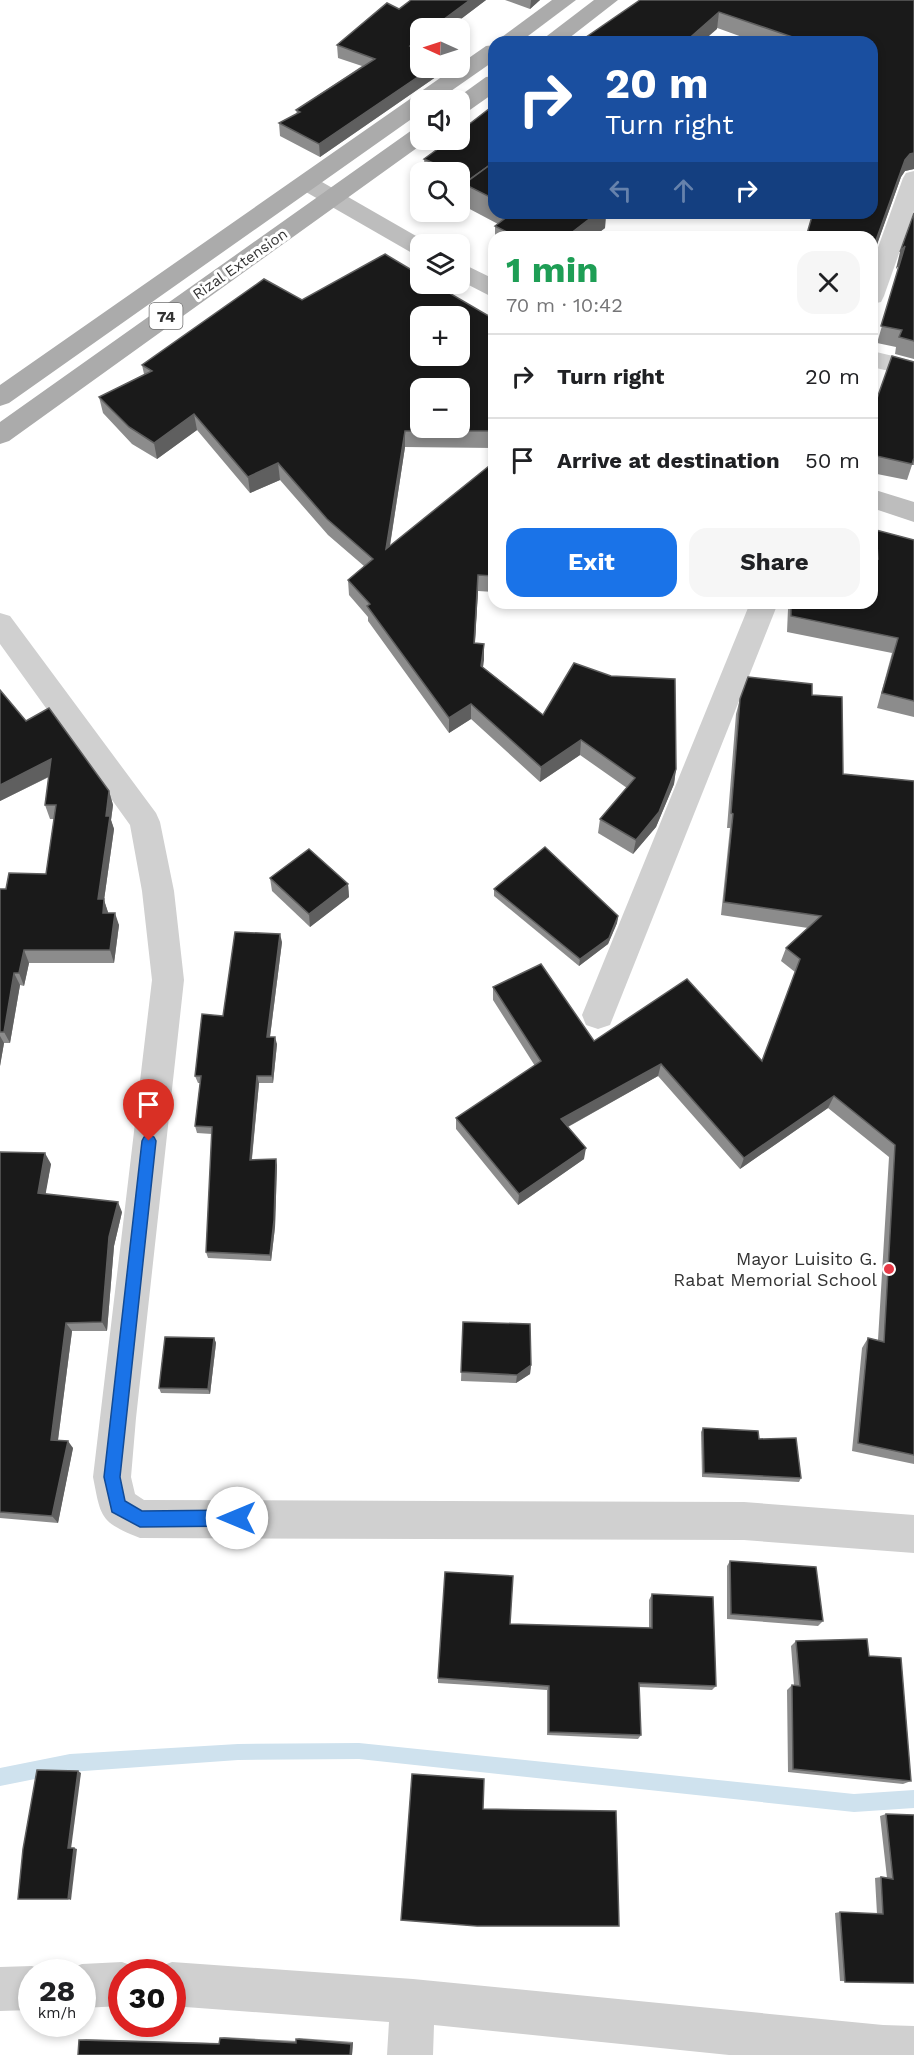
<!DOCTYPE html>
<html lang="en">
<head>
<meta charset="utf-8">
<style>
  :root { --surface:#fff; --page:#f6f6f6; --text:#202124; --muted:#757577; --line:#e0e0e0; --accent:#1a73e8 }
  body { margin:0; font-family:"Work Sans",sans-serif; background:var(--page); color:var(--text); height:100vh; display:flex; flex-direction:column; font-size:22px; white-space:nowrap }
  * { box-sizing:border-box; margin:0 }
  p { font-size:20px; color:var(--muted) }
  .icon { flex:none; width:33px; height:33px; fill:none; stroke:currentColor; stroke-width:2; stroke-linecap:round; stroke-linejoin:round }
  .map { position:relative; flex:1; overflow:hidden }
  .drawer { position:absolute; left:488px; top:231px; width:390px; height:378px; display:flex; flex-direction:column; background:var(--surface); border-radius:18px; box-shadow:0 3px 9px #0003 }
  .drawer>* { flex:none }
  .guide { position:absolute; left:488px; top:36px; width:390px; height:183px; border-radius:18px; box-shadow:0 3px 9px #0003; background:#1a4fa0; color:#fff; overflow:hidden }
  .needle { width:39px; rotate:273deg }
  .tools { position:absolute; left:410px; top:18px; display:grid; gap:12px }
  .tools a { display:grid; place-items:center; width:60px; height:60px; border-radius:12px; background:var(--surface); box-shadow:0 3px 9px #0003; font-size:30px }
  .speed { position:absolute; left:18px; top:1959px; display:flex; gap:12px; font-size:30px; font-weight:700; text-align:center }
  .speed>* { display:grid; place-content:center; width:78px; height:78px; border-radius:50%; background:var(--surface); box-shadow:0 3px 9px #0003; line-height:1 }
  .speed small { font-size:15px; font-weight:400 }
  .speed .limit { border:9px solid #d22; background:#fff; color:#111 }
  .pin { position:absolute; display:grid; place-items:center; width:51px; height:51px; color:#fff; margin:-62px -26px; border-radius:50% 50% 50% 0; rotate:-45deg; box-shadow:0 0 6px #0007 }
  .pin .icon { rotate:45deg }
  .me { position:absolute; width:66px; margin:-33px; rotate:270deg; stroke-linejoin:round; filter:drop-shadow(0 0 4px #0008) }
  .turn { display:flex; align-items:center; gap:21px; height:126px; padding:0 18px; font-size:27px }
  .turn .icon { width:78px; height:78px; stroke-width:2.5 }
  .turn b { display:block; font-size:42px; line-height:51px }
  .lanes { display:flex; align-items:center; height:57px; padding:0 18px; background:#0003; justify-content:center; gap:30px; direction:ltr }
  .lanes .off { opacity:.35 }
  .round { display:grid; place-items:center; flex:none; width:63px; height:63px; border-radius:18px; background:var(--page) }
  .summary { display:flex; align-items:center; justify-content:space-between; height:102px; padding:0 18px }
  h1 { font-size:36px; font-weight:700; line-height:45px; color:#1e9e55 }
  .button { display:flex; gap:12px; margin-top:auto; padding:12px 18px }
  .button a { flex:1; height:69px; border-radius:18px; background:var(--accent); color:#fff; font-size:24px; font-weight:700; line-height:69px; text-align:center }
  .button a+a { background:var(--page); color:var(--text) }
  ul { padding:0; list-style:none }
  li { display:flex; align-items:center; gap:18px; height:84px; padding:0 18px; border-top:2px solid var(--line) }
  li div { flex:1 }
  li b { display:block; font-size:22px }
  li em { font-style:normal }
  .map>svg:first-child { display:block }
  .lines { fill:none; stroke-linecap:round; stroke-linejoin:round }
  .stream { fill:#cfe2ee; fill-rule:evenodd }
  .street { fill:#d0d0d0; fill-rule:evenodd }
  .secondary { fill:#bdbdbd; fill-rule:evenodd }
  .primary { fill:#ababab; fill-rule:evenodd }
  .wall { fill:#8c8c8c }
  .shaded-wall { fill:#5f5f5f }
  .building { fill:#1a1a1a; stroke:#5f5f5f; stroke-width:1.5; fill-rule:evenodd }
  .route { fill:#1a73e8; stroke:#114b97; stroke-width:1.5 }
  .poi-dot { fill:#e63946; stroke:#fff; stroke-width:2 }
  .labels { text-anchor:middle; stroke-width:6; stroke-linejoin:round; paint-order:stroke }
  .far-street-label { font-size:15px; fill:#333; stroke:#fff }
  .shield { fill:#fff; stroke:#707070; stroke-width:1.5 }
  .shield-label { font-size:16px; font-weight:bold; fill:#333 }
  .poi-label { font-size:18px; fill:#333; stroke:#fff; text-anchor:end }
</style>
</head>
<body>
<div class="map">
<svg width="914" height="2055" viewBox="0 0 914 2055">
  <rect width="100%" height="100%" fill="#fff"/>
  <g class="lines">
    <path class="stream" d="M359,1743L854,1794L914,1790V1808L854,1812L359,1759L238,1760L70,1772L0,1786V1768L70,1754L238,1744Z"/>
    <g class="street">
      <path d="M914,171V211L884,296L881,302L872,304V264L903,178L906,173Z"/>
      <path d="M872,351L914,361V377L872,367Z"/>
      <path d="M750,603H778L614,1015L610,1025L598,1029L586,1025L582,1015Z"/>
      <path d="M0,613L10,616L156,813L160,822L174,891L184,980L136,1418L131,1477L135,1494L144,1500L744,1502L914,1515V1553L744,1540L140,1538C100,1522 101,1518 93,1477L152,980L142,891L130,825L0,644Z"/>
      <path d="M122,1962L138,1968L139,1972H122V2006L82,2008V1972H65L66,1970L82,1964Z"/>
      <path d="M172,1962L413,1979L883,2025L914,2026V2055H729L434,2025L433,2055H387L389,2022L172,2006V1972H155L156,1968Z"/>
      <path d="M32,1966L48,1972H32V2010L0,2011V1967Z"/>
    </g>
    <g class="secondary">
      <path d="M307,176L315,178L430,244H420V255L412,253L299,188L295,183L299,178Z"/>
      <path d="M459,262L494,279V298L459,280Z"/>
      <path d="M872,489L914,502V522L872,508Z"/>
    </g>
    <g class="primary">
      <path d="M552,0H576L520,42H495Z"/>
      <path d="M594,0H618L564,42H539Z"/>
      <path d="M494,45V61L438,100H420V113L9,403L0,406V385L486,46Z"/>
      <path d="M494,76V93L467,112L459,114V100H454L486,77Z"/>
      <path d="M420,128V140H428L9,441L0,444V422L412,130Z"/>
    </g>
  </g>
  <g class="wall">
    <path d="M411,0H486L449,28H420V68H443V72L320,157L280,136L279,123L297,114L296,110L362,66L338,58L337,45L399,9Z"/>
    <path d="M505,0H540L530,9Z"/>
    <path d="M640,0H914V169L905,171L901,177L874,252L872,213V42H756Z"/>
    <path d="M494,105V213H606L605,228L593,237H495V226L498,224L464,206V193L459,191V172H425L424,159Z"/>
    <path d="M914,213V359L895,354L896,347L877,343L900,264L896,269Z"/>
    <path d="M302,300L492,318H494V448L405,447L390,546L494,462V592L478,591L475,643L484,644L483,667L543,715L676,769L674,784L656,827L633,854L598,833L600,819L627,788L580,755L540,782L471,719L449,733L368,621V617L349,595L348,580L364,566L328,535L280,480L250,493L197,430L157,459L132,444L103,413L99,397L144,374L142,365Z"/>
    <path d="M914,362V465H912L907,480L872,473V403L875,404Z"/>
    <path d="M876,530L914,540V717L877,708L892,653L787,632L788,609L781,608L782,603H872V545Z"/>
    <path d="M0,690L26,721L109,791L113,805L111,820L114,829L104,900L108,913L119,925L114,963H29L24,986L20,985L10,1043H4L0,1066V889H6L46,874L54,819H50L45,805L49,777L0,801Z"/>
    <path d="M812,695L843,774L914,781V1464L852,1451L862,1348L868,1338L878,1340L889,1157L828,1108L740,1169L658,1076L568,1127L584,1159L518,1205L456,1129V1118L535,1066L493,1000V987L594,1041L762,1061L795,972L781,961L786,948L808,928L721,915L730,828H727L736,714L740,699Z"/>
    <path d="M270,878L348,884L349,897L310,927L272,891Z"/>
    <path d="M494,889L618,916L617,923L608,944L579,966L494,896Z"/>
    <path d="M282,942L270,1037L277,1044L273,1083H259L252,1159L277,1165L275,1227L271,1261L208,1258L206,1252L212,1134L197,1133L195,1126L200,1083H198L195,1076L223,1016Z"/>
    <path d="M0,1152L51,1164L45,1194L122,1212L114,1246L107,1331H72L58,1440L73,1448L58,1523L0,1518Z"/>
    <path d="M463,1322L531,1365L530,1374L516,1383L461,1381Z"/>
    <path d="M214,1338L216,1343L210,1394L161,1393L159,1388Z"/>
    <path d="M703,1428L801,1478L799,1482L702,1477L701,1432Z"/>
    <path d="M730,1561L823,1621L818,1626L727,1619V1566Z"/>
    <path d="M652,1594L716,1686L712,1690L639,1687L641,1735L638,1739L547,1735V1690L438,1683V1678L510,1624L649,1628V1600Z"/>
    <path d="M796,1641L869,1656L911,1781L903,1784L788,1772L787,1690L792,1685H794L791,1646Z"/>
    <path d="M483,1809L619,1926H477L401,1920Z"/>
    <path d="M886,1814L914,1983L840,1981L835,1913L840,1912L877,1914L875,1878L881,1877L887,1878L880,1816Z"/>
    <path d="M224,2037L296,2041V2039L299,2038L353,2042L352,2055H78L79,2040L86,2039L219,2043L220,2038Z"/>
  </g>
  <g class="shaded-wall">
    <path d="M470,0H486L449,28H432Z"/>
    <path d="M531,0H540L530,9Z"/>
    <path d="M719,12L717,29L702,42H685Z"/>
    <path d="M420,38V51L410,46Z"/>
    <path d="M431,68H443V72L320,157L319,144Z"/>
    <path d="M914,153V169L905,171L901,177L872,259L874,246L905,160L910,154Z"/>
    <path d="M597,213H606L605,228L593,237H566Z"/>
    <path d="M905,246L901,262L896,269L900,252Z"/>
    <path d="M194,414L197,430L157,459L154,443Z"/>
    <path d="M405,431V447L387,564L386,549Z"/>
    <path d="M278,463L280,480L250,493L248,477Z"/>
    <path d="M478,575V591L474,658V643Z"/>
    <path d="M484,644V660L481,681V666Z"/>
    <path d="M471,704V719L449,733V718Z"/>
    <path d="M581,740L580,755L540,782L541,767Z"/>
    <path d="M51,759L56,773L0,801V785Z"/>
    <path d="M676,769L674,784L656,827L633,854L636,840Z"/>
    <path d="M109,791L113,805L111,820L114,829L104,900L108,912L107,925L98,899Z"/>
    <path d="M348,884L349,897L310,927L309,914Z"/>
    <path d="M115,913L119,925L114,963L110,950Z"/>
    <path d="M618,916L617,923L608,944L579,966L580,959Z"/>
    <path d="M280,934L282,942L269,1044L267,1037Z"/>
    <path d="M24,950L29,963L24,986L19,973Z"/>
    <path d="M14,973L20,985L10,1043L4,1032Z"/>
    <path d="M0,1036L4,1043L0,1066Z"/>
    <path d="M275,1037L277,1044L273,1083L272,1076Z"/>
    <path d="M661,1064L658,1076L560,1131L561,1119Z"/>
    <path d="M257,1076L259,1083L251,1166L250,1160Z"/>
    <path d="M834,1096L828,1108L740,1169L744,1158Z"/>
    <path d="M586,1148L584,1159L518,1205L519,1194Z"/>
    <path d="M45,1153L51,1164L44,1203L38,1193Z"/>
    <path d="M276,1159L277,1165L275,1227L271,1261L270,1255Z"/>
    <path d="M118,1202L122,1212L114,1246L107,1331L102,1322L109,1237Z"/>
    <path d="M66,1323L72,1331L57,1447L51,1440Z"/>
    <path d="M214,1338L216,1343L210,1394L208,1389Z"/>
    <path d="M531,1365L530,1374L516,1383L517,1375Z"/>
    <path d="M68,1441L73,1448L58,1523L52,1516Z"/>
    <path d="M78,1771L81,1773L71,1849L68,1848Z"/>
    <path d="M74,1848L77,1849L71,1900L68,1899Z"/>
    <path d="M353,2042L352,2055H350L351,2044Z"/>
  </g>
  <g class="building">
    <path d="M411,0H470L432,28H420V38L410,46L420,50V68H431L319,144L279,123L300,112L296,110L375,59L337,45L387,3L399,9Z"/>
    <path d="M640,0H914V153L910,154L905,160L874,246V284L872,287V237H806L813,213H872V42H807L719,12L685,42H579Z"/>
    <path d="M494,105V162L470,179L459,175V172H454L424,159L450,140H459V132Z"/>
    <path d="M494,162V199L464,184Z"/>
    <path d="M512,213H597L566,237H517L495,226Z"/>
    <path d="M914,213V341L899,337L902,330L881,326L905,246L900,252Z"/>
    <path d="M385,254L420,275V284H434L492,318H494V431H405L386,549L494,462V576L478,575L474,643L484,644L481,666L543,715L574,663L611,676L675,679L676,769L659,812L636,840L600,819L635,778L581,740L541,767L471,704L449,718L367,606L370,604L348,580L373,559L327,519L278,463L248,477L194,414L154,443L129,427L99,397L152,371L142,365L264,279L302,300ZM420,316H459V356H420ZM420,388H459V428H420Z"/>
    <path d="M892,356L914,362V458L912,464L872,455V403L875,404Z"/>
    <path d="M876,530L914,540V701L882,693L898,638L791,616V603H872V557L878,559Z"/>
    <path d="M748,677L812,684V695L842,697L843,774L914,781V1455L858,1443L868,1338L884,1342L895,1145L834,1096L744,1158L661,1064L561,1119L586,1148L519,1194L456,1118L541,1061L493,987L541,964L594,1041L687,979L762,1061L800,959L786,948L821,916L724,902L733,814L731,813L740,699Z"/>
    <path d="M0,690L26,721L49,708L109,791L106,816H110L98,899H104L103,913H115L110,950H24L19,973H14L4,1032H0V889H6L9,873L46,874L56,805H45L51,759L0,785Z"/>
    <path d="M545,847L618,916L609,938L580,959L494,889Z"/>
    <path d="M309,849L348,884L309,914L270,878Z"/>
    <path d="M235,932L280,934L267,1037H275L272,1076H257L250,1160L276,1159L274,1220L270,1255L206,1252L212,1127L195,1126L201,1076H195L202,1014L223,1016Z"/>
    <path d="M0,1152L45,1153L38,1193L118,1202L109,1237L102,1322L66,1323L51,1440L68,1441L52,1516L0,1512Z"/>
    <path d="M463,1322L530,1324L531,1365L517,1375L461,1372Z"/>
    <path d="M165,1337L214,1338L208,1389L159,1388Z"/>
    <path d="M703,1428L758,1431L759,1439L796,1438L801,1478L704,1473Z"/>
    <path d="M730,1561L816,1567L823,1621L731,1614Z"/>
    <path d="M445,1572L513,1576L510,1624L652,1628V1594L713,1597L716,1686L639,1683L641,1735L549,1732V1686L438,1678Z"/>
    <path d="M867,1639L869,1656L901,1658L911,1781L793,1769L792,1685L800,1686L796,1641Z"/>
    <path d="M37,1770L78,1771L68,1848H74L68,1899H18L23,1849Z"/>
    <path d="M412,1774L484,1779L483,1809L616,1811L619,1926H477L401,1920Z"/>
    <path d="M886,1814L914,1815V1983L845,1982L840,1912L883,1914L881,1877L893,1879Z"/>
    <path d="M220,2038L296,2043V2039L351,2044L350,2055H78L79,2040L219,2044Z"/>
  </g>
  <path class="route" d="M149,1135L154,1137L156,1141L120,1477L125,1501L142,1511L237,1510L243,1513L245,1518L243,1524L237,1526L140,1527L112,1512L104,1477L142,1141L144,1137Z"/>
  <circle class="poi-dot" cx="889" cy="1269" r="6"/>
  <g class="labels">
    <g class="far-street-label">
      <text transform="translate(240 264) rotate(-35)" y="5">Rizal Extension</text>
    </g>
    <rect class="shield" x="149.5" y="303" width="33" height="26" rx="4.5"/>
    <g class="shield-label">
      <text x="166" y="322">74</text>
    </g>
    <g class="poi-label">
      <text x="877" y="1265">Mayor Luisito G.<tspan x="877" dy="21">Rabat Memorial School</tspan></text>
    </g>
  </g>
</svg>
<div class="tools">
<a><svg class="needle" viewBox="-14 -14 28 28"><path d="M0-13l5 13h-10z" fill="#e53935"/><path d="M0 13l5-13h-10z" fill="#757577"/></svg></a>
<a><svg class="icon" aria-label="sound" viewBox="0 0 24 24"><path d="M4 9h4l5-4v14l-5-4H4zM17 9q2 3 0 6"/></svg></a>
<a><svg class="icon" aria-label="search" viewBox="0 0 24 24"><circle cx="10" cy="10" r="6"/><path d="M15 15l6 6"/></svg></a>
<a><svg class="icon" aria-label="layers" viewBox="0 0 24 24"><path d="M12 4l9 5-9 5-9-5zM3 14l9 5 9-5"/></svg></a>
<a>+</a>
<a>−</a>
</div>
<div class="speed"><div>28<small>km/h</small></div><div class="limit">30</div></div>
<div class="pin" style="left:149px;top:1141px;background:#d93025"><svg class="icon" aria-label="arrive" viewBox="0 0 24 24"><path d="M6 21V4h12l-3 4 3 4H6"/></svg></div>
<svg class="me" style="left:237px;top:1518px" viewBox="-20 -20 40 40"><circle r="19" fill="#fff"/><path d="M0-13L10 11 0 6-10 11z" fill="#1a73e8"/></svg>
<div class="guide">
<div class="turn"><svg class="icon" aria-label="right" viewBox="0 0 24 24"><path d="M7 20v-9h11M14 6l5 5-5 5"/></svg><div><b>20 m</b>Turn right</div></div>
<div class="lanes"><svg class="icon off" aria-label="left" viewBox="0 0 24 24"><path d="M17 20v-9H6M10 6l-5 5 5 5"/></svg><svg class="icon off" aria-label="ahead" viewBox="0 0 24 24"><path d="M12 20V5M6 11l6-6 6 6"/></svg><svg class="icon" aria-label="right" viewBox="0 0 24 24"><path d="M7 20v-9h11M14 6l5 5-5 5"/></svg></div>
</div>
<section class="drawer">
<div class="summary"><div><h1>1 min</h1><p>70 m · 10:42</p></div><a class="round"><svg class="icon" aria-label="close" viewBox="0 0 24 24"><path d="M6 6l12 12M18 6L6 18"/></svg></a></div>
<ul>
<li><svg class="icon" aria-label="right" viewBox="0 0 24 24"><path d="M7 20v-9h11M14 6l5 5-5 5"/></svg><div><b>Turn right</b></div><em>20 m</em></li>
<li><svg class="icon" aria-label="arrive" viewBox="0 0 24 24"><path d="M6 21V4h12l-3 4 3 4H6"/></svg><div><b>Arrive at destination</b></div><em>50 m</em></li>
</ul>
<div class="button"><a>Exit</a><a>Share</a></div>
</section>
</div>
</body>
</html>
